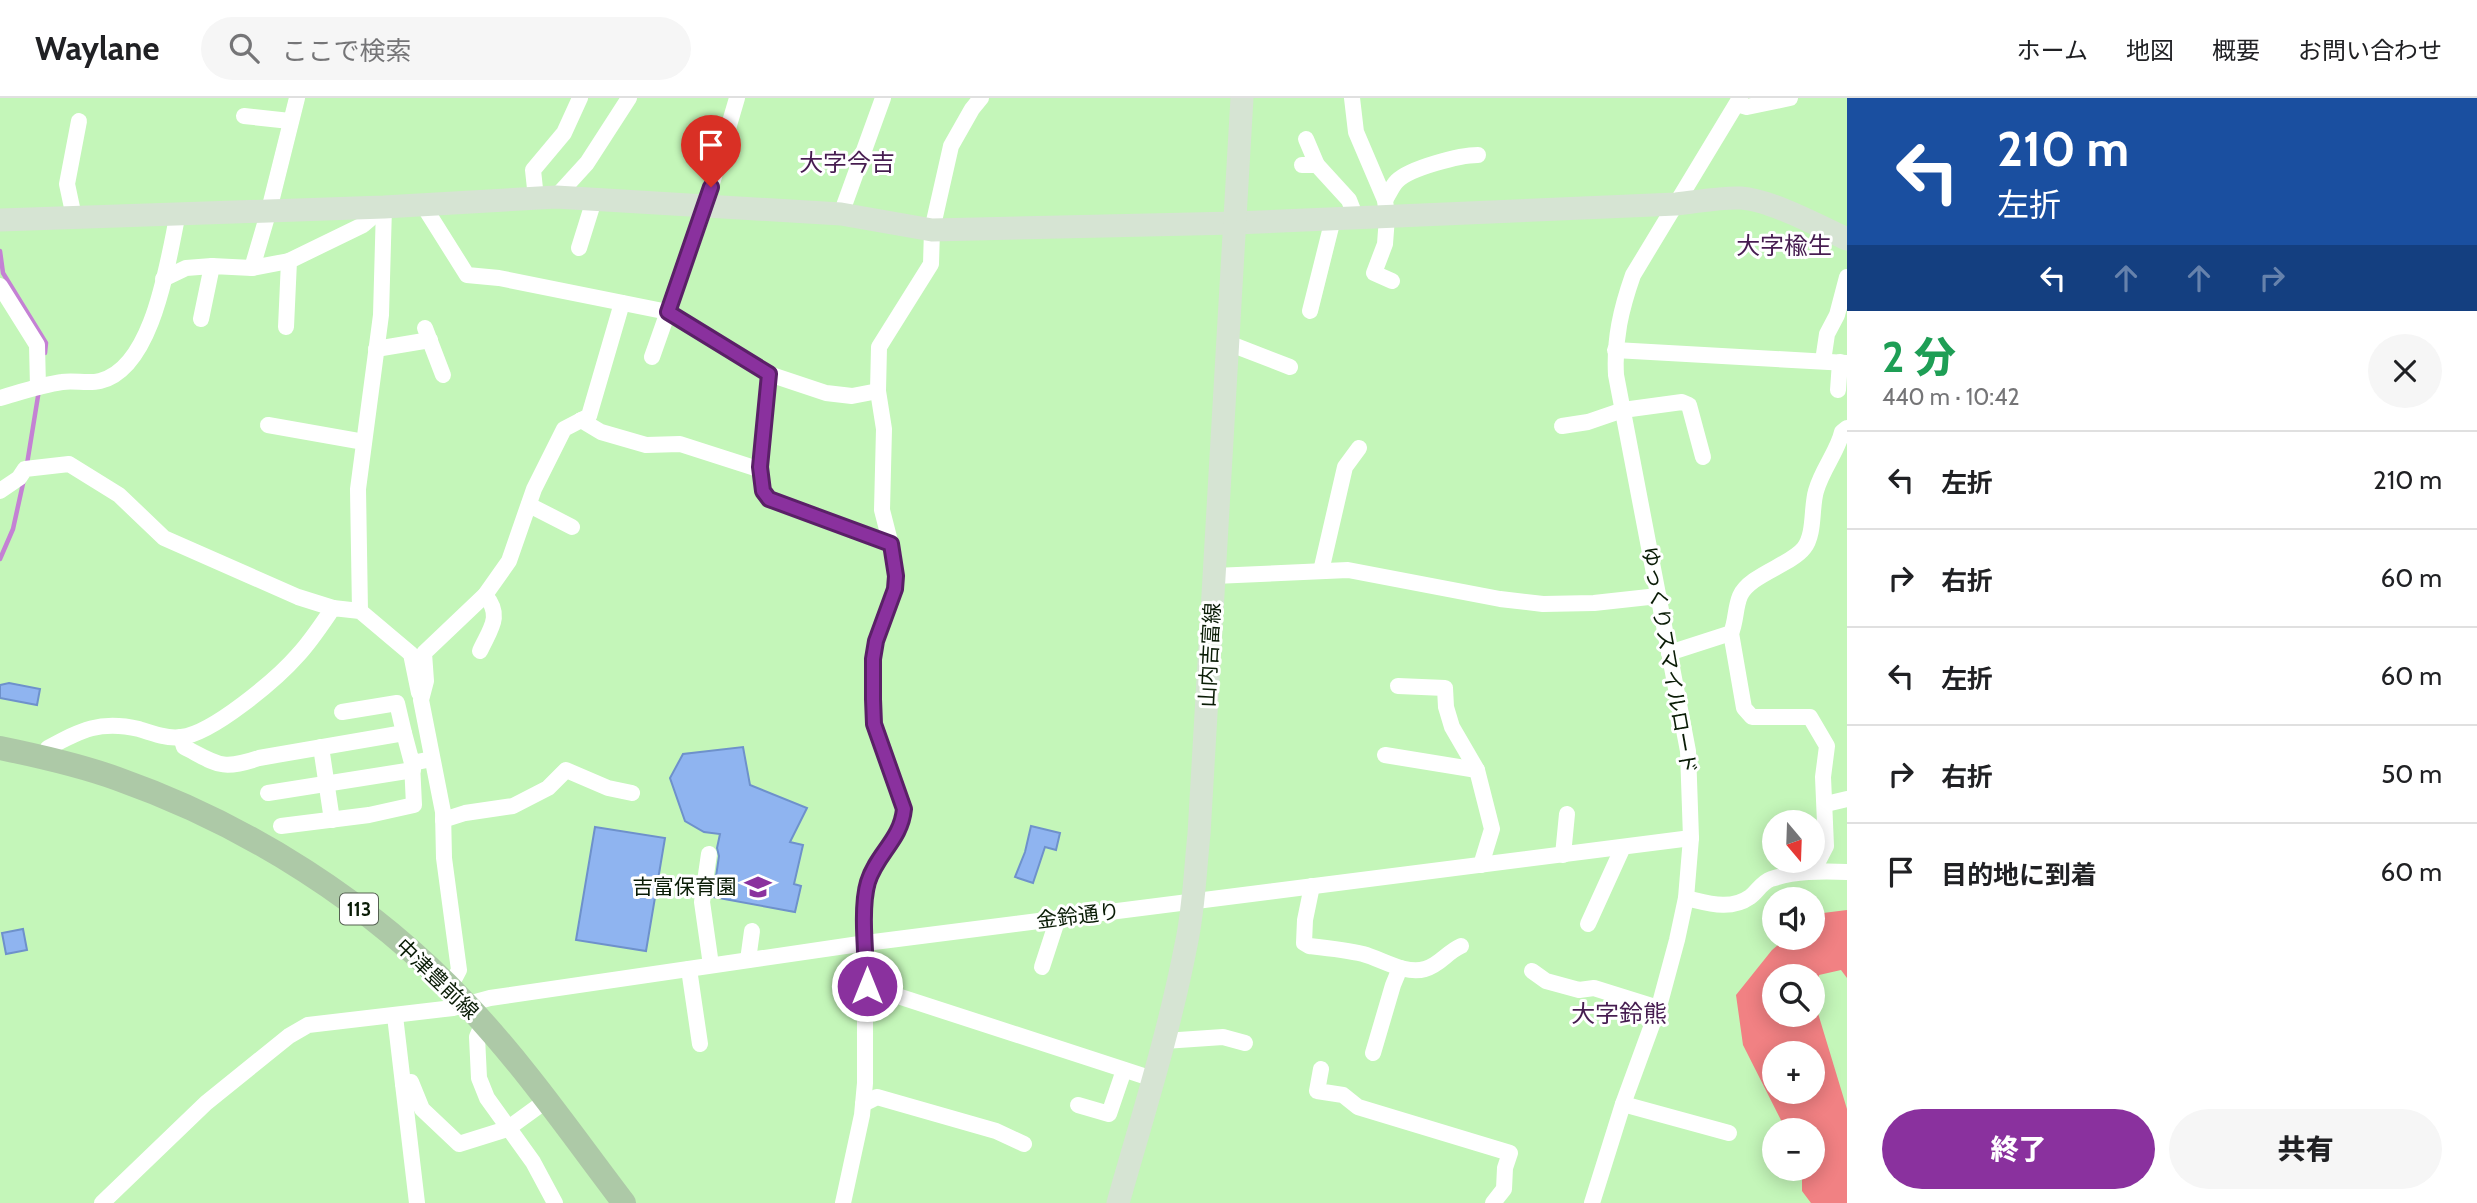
<!DOCTYPE html>
<html lang="ja">
<head>
<meta charset="utf-8">
<style>
  :root { --surface:#fff; --page:#f6f6f6; --text:#202124; --muted:#757577; --line:#e0e0e0; --accent:#8a319e }
  body { margin:0; font-family:Cabin,"Noto Sans JP",sans-serif; background:var(--page); color:var(--text); height:100vh; display:flex; flex-direction:column; font-size:26px; white-space:nowrap }
  * { box-sizing:border-box; margin:0 }
  p { font-size:23px; color:var(--muted) }
  .icon { flex:none; width:38px; height:38px; fill:none; stroke:currentColor; stroke-width:2; stroke-linecap:round; stroke-linejoin:round }
  .map { position:relative; flex:1; overflow:hidden }
  .details { display:flex; flex-direction:column; background:var(--surface); width:630px }
  .details>* { flex:none }
  .hud { background:#1a4fa0; color:#fff; overflow:hidden }
  .needle { width:46px; rotate:161deg }
  .controls { position:absolute; left:1762px; top:712px; display:grid; gap:14px }
  .controls a { display:grid; place-items:center; width:63px; height:63px; border-radius:50%; background:var(--surface); box-shadow:0 4px 18px #0003; font-size:35px }
  .pin { position:absolute; display:grid; place-items:center; width:60px; height:60px; color:#fff; margin:-72px -30px; border-radius:50% 50% 50% 0; rotate:-45deg; box-shadow:0 0 7px #0007 }
  .pin .icon { rotate:45deg }
  .me { position:absolute; width:77px; margin:-38px; rotate:0deg; stroke-linejoin:round; filter:drop-shadow(0 0 5px #0008) }
  .turn { display:flex; align-items:center; gap:24px; height:147px; padding:0 35px; font-size:32px }
  .turn .icon { width:91px; height:91px; stroke-width:2.5 }
  .turn b { display:block; font-size:49px; line-height:60px }
  .lanes { display:flex; align-items:center; height:66px; padding:0 35px; background:#0003; justify-content:center; gap:35px; direction:ltr }
  .lanes .off { opacity:.35 }
  .round { display:grid; place-items:center; flex:none; width:74px; height:74px; border-radius:37px; background:var(--page) }
  .summary { display:flex; align-items:center; justify-content:space-between; height:119px; padding:0 35px }
  h1 { font-size:42px; font-weight:800; line-height:52px; color:#1e9e55 }
  .cta { display:flex; gap:14px; margin-top:auto; padding:14px 35px }
  .cta a { flex:1; height:80px; border-radius:42px; background:var(--accent); color:#fff; font-size:28px; font-weight:800; line-height:80px; text-align:center }
  .cta a+a { background:var(--page); color:var(--text) }
  ul { padding:0; list-style:none }
  li { display:flex; align-items:center; gap:21px; height:98px; padding:0 35px; border-top:2px solid var(--line) }
  li div { flex:1 }
  li b { display:block; font-size:26px }
  li em { font-style:normal }
  header { display:flex; align-items:center; gap:42px; box-sizing:border-box; height:98px; padding:0 35px; background:var(--surface); border-bottom:2px solid var(--line) }
  header strong { font-size:33px }
  nav { display:flex; gap:38px; margin-inline-start:auto; font-size:24px }
  .search { width:490px; height:63px; background:var(--page); display:flex; align-items:center; gap:18px; box-sizing:border-box; padding:0 24px; border-radius:38px; color:var(--muted); font-size:26px }
  main { display:flex; flex:1; min-height:0 }
  .map>svg:first-child { display:block }
  .forest { fill:#f18183; fill-rule:evenodd }
  .lines { fill:none; stroke-linecap:round; stroke-linejoin:round }
  .stream { stroke:#c481d4; stroke-width:4.5 }
  .building { fill:#8fb4f0; stroke:#6e91cb; stroke-width:2 }
  .street { stroke:#fff; stroke-width:16 }
  .secondary { stroke:#d6e4d3; stroke-width:23 }
  .primary { stroke:#adc9a7; stroke-width:24 }
  .route-casing { stroke:#5a2067; stroke-width:18 }
  .route { stroke:#8a319e; stroke-width:12 }
  .labels { text-anchor:middle; stroke-width:6; stroke-linejoin:round; paint-order:stroke }
  .shield { fill:#fff; stroke:#546051; stroke-width:2 }
  .shield-label { font-size:19px; font-weight:bold; fill:#0a1c06 }
  .street-label { font-size:21px; fill:#0a1c06; stroke:#fff }
  .poi-label { font-size:21px; fill:#0a1c06; stroke:#fff; text-anchor:end }
  .quarter-label { font-size:24px; fill:#461c50; stroke:#fff }
</style>
</head>
<body>
<header>
<strong>Waylane</strong>
<div class="search"><svg class="icon" aria-label="search" viewBox="0 0 24 24"><circle cx="10" cy="10" r="6"/><path d="M15 15l6 6"/></svg>ここで検索</div>
<nav><a>ホーム</a><a>地図</a><a>概要</a><a>お問い合わせ</a></nav>
</header>
<main>
<div class="map">
<svg width="1847" height="1105" viewBox="0 0 1847 1105">
  <rect width="100%" height="100%" fill="#c4f6b9"/>
  <path class="forest" d="M1847,812V880L1841,872L1819,877L1817,912L1847,1011V1105H1811L1802,1093V1071H1813V1032H1786L1743,947L1736,897L1772,852L1786,840H1813V818L1815,816ZM1774,878H1813V917H1774ZM1774,956H1813V994H1774Z"/>
  <g class="lines">
    <g class="stream">
      <path d="M0,153L3,175L46,245L45,255"/>
      <path d="M27,366L39,292"/>
      <path d="M0,461L13,431L24,381"/>
    </g>
  </g>
  <g class="building">
    <path d="M9,585L40,591L37,607L0,600V587Z"/>
    <path d="M743,649L750,687L807,710L790,744L803,747L794,786L801,788L795,814L713,799L719,758L717,750L720,736L704,734L685,723L670,680L683,656Z"/>
    <path d="M1031,728L1060,735L1056,752L1045,749L1033,785L1015,779L1025,754Z"/>
    <path d="M595,729L665,740L646,853L576,842Z"/>
    <path d="M23,831L27,852L6,856L2,835Z"/>
  </g>
  <g class="lines">
    <g class="street">
      <path d="M1352,0L1356,34L1385,102L1387,119L1385,146L1374,175L1392,183"/>
      <path d="M1737,6L1747,9L1790,0"/>
      <path d="M244,18L290,23"/>
      <path d="M1306,41L1317,67"/>
      <path d="M1302,67H1317L1349,102L1356,120"/>
      <path d="M556,99L587,65L629,0"/>
      <path d="M536,100L533,72L564,35L580,0"/>
      <path d="M1385,102C1389,96 1392,88 1397,83C1410,70 1460,57 1478,57"/>
      <path d="M423,107L467,177L499,180L668,214L769,276L826,295L852,298L878,293"/>
      <path d="M841,116L883,0"/>
      <path d="M74,119L67,86L79,23"/>
      <path d="M579,150L594,102"/>
      <path d="M289,163L252,170L269,112L297,0"/>
      <path d="M163,181L186,170L212,168"/>
      <path d="M0,188L37,247L38,289"/>
      <path d="M1310,213L1333,121"/>
      <path d="M201,221L212,168L252,170"/>
      <path d="M286,229L289,163L363,127L384,109"/>
      <path d="M425,230L443,277"/>
      <path d="M1228,245L1290,269"/>
      <path d="M376,251L430,242"/>
      <path d="M1615,252L1847,265"/>
      <path d="M652,259L705,109L737,0"/>
      <path d="M1823,263L1827,236L1837,217L1847,179"/>
      <path d="M769,276L760,368L763,393L769,401L891,446"/>
      <path d="M1838,292L1840,264"/>
      <path d="M0,300C21,294 41,287 62,284C74,282 88,286 100,283C154,270 168,161 178,115"/>
      <path d="M581,322L601,334L646,347L680,346L761,372"/>
      <path d="M268,327L364,344"/>
      <path d="M1562,328L1588,324L1623,312L1682,304L1689,307L1703,359"/>
      <path d="M0,393L19,380L25,371L69,366L119,397L164,440L298,499L333,510"/>
      <path d="M529,407L572,429"/>
      <path d="M1321,473L1345,369L1359,350"/>
      <path d="M1214,478L1348,472L1500,501L1543,506L1594,505L1658,498"/>
      <path d="M360,513L358,391L381,217L384,109"/>
      <path d="M1731,535L1744,610L1752,619H1810L1827,648L1823,679L1826,748L1813,773"/>
      <path d="M480,553C490,531 503,518 485,497"/>
      <path d="M1669,555L1731,535C1736,524 1735,510 1740,498C1749,477 1791,467 1804,450C1815,436 1811,410 1816,393C1822,371 1838,353 1842,334L1847,330"/>
      <path d="M1398,588L1445,590L1446,609L1452,629L1477,672L1492,731L1481,767"/>
      <path d="M342,614L397,605L404,635"/>
      <path d="M181,639L184,649C217,666 221,673 259,660L404,635L412,665L432,661"/>
      <path d="M321,649L332,722"/>
      <path d="M1385,657L1477,672"/>
      <path d="M47,660L48,650C81,632 100,622 139,631C151,635 167,641 181,639C212,636 277,581 298,557C311,543 322,526 333,510L360,513L411,556L419,595"/>
      <path d="M268,695L413,672"/>
      <path d="M1826,706L1847,701"/>
      <path d="M443,722L465,715L513,708L548,690L566,672L608,690L632,695"/>
      <path d="M281,728L369,717L414,707L412,665"/>
      <path d="M709,756L702,804L711,867"/>
      <path d="M1563,757L1567,716"/>
      <path d="M1312,788L1305,822L1304,845L1309,848C1327,850 1346,852 1363,856C1382,861 1405,877 1425,871C1440,867 1447,854 1461,848"/>
      <path d="M1686,800C1708,805 1730,813 1750,799C1757,794 1762,784 1771,781C1795,773 1821,773 1847,774"/>
      <path d="M1588,826L1623,749"/>
      <path d="M748,862L752,833"/>
      <path d="M1042,869L1058,820"/>
      <path d="M689,871L700,946"/>
      <path d="M1532,873L1546,883L1579,892L1594,890L1658,910"/>
      <path d="M867,888L1153,981"/>
      <path d="M450,889L459,872L444,760L443,714L421,602L426,583L424,555L485,497L509,463L534,391L564,331L589,318L622,205"/>
      <path d="M395,918L417,1105"/>
      <path d="M483,925L477,939L479,980L487,1000L533,1064L555,1105"/>
      <path d="M1164,943L1223,939L1245,945"/>
      <path d="M1373,955L1393,887L1400,870"/>
      <path d="M1321,971L1317,993L1343,997L1358,1009L1510,1055L1505,1070L1504,1091L1493,1105"/>
      <path d="M403,986L411,984L422,1011L459,1046L507,1031L547,1002"/>
      <path d="M863,1006L877,999L996,1033L1024,1046"/>
      <path d="M1623,1006L1729,1035"/>
      <path d="M1078,1007L1109,1016L1124,972"/>
      <path d="M102,1105L206,1005L289,938L308,927L453,910L490,900L866,845L1691,740"/>
      <path d="M843,1105L862,1017L865,985V802C867,789 871,777 877,765C888,746 902,734 904,711L874,626L873,561L876,543L895,491L896,478L893,455L882,412L884,331L878,293L879,249L931,166L932,132L951,48L972,11L981,0"/>
      <path d="M1592,1105L1623,1006L1660,905L1677,842L1686,800L1691,740L1688,653L1616,277C1614,241 1621,211 1633,177L1740,0"/>
    </g>
    <g class="secondary">
      <path d="M0,122L384,109L556,99L841,116L932,132L1235,125L1676,106C1697,104 1720,99 1741,100C1771,102 1819,128 1847,141"/>
      <path d="M1118,1105C1142,1020 1169,935 1186,847C1194,811 1195,773 1199,736L1242,0"/>
    </g>
    <path class="primary" d="M0,650C39,658 80,667 118,681C248,727 371,805 466,906C524,967 573,1038 624,1105"/>
  </g>
  <g class="lines">
    <g class="route-casing">
      <path id="route" d="M711,89L668,214L769,276L760,369L763,393L769,401L891,446L896,478L895,491L876,543L873,561V601L874,626L904,711C901,742 877,755 868,784C860,810 866,859 867,888"/>
    </g>
    <use href="#route" class="route"/>
  </g>
  <defs>
    <g id="school-bare" transform="scale(2.1)"><path d="M0-5L7-2L0 1L-7-2ZM-4 1L0 2.5L4 1V4Q0 6-4 4Z" fill="#8a319e" stroke="#fff" stroke-width="2.5" paint-order="stroke"/></g>
  </defs>
  <g fill-rule="evenodd">
    <use href="#school-bare" x="758" y="789"/>
  </g>
  <g class="labels">
    <rect class="shield" x="340" y="795.5" width="38" height="31" rx="5"/>
    <g class="shield-label">
      <text x="359" y="818">113</text>
    </g>
    <g class="street-label">
      <text transform="translate(1210 557) rotate(-87)" y="7">山内吉富線</text>
      <text transform="translate(1669 562) rotate(80)" y="7">ゆっくりスマイルロード</text>
      <text transform="translate(1078 818) rotate(-7)" y="7">金鈴通り</text>
      <text transform="translate(437 881) rotate(44)" y="7">中津豊前線</text>
    </g>
    <g class="poi-label">
      <text x="737" y="796">吉富保育園</text>
    </g>
    <g class="quarter-label">
      <text x="847" y="73">大字今吉</text>
      <text x="1784" y="156">大字楡生</text>
      <text x="1619" y="924">大字鈴熊</text>
    </g>
  </g>
</svg>
<div class="controls">
<a><svg class="needle" viewBox="-14 -14 28 28"><path d="M0-13l5 13h-10z" fill="#e53935"/><path d="M0 13l5-13h-10z" fill="#757577"/></svg></a>
<a><svg class="icon" aria-label="sound" viewBox="0 0 24 24"><path d="M4 9h4l5-4v14l-5-4H4zM17 9q2 3 0 6"/></svg></a>
<a><svg class="icon" aria-label="search" viewBox="0 0 24 24"><circle cx="10" cy="10" r="6"/><path d="M15 15l6 6"/></svg></a>
<a>+</a>
<a>−</a>
</div>
<div class="pin" style="left:711px;top:89px;background:#d93025"><svg class="icon" aria-label="arrive" viewBox="0 0 24 24"><path d="M6 21V4h12l-3 4 3 4H6"/></svg></div>
<svg class="me" style="left:867px;top:888px" viewBox="-20 -20 40 40"><circle r="17" fill="#8a319e" stroke="#fff" stroke-width="3"/><path d="M0-11L8 9 0 5-8 9z" fill="#fff"/></svg>
</div>
<section class="details">
<div class="hud">
<div class="turn"><svg class="icon" aria-label="left" viewBox="0 0 24 24"><path d="M17 20v-9H6M10 6l-5 5 5 5"/></svg><div><b>210 m</b>左折</div></div>
<div class="lanes"><svg class="icon" aria-label="left" viewBox="0 0 24 24"><path d="M17 20v-9H6M10 6l-5 5 5 5"/></svg><svg class="icon off" aria-label="ahead" viewBox="0 0 24 24"><path d="M12 20V5M6 11l6-6 6 6"/></svg><svg class="icon off" aria-label="ahead" viewBox="0 0 24 24"><path d="M12 20V5M6 11l6-6 6 6"/></svg><svg class="icon off" aria-label="right" viewBox="0 0 24 24"><path d="M7 20v-9h11M14 6l5 5-5 5"/></svg></div>
</div>
<div class="summary"><div><h1>2 分</h1><p>440 m · 10:42</p></div><a class="round"><svg class="icon" aria-label="close" viewBox="0 0 24 24"><path d="M6 6l12 12M18 6L6 18"/></svg></a></div>
<ul>
<li><svg class="icon" aria-label="left" viewBox="0 0 24 24"><path d="M17 20v-9H6M10 6l-5 5 5 5"/></svg><div><b>左折</b></div><em>210 m</em></li>
<li><svg class="icon" aria-label="right" viewBox="0 0 24 24"><path d="M7 20v-9h11M14 6l5 5-5 5"/></svg><div><b>右折</b></div><em>60 m</em></li>
<li><svg class="icon" aria-label="left" viewBox="0 0 24 24"><path d="M17 20v-9H6M10 6l-5 5 5 5"/></svg><div><b>左折</b></div><em>60 m</em></li>
<li><svg class="icon" aria-label="right" viewBox="0 0 24 24"><path d="M7 20v-9h11M14 6l5 5-5 5"/></svg><div><b>右折</b></div><em>50 m</em></li>
<li><svg class="icon" aria-label="arrive" viewBox="0 0 24 24"><path d="M6 21V4h12l-3 4 3 4H6"/></svg><div><b>目的地に到着</b></div><em>60 m</em></li>
</ul>
<div class="cta"><a>終了</a><a>共有</a></div>
</section>
</main>
</body>
</html>
